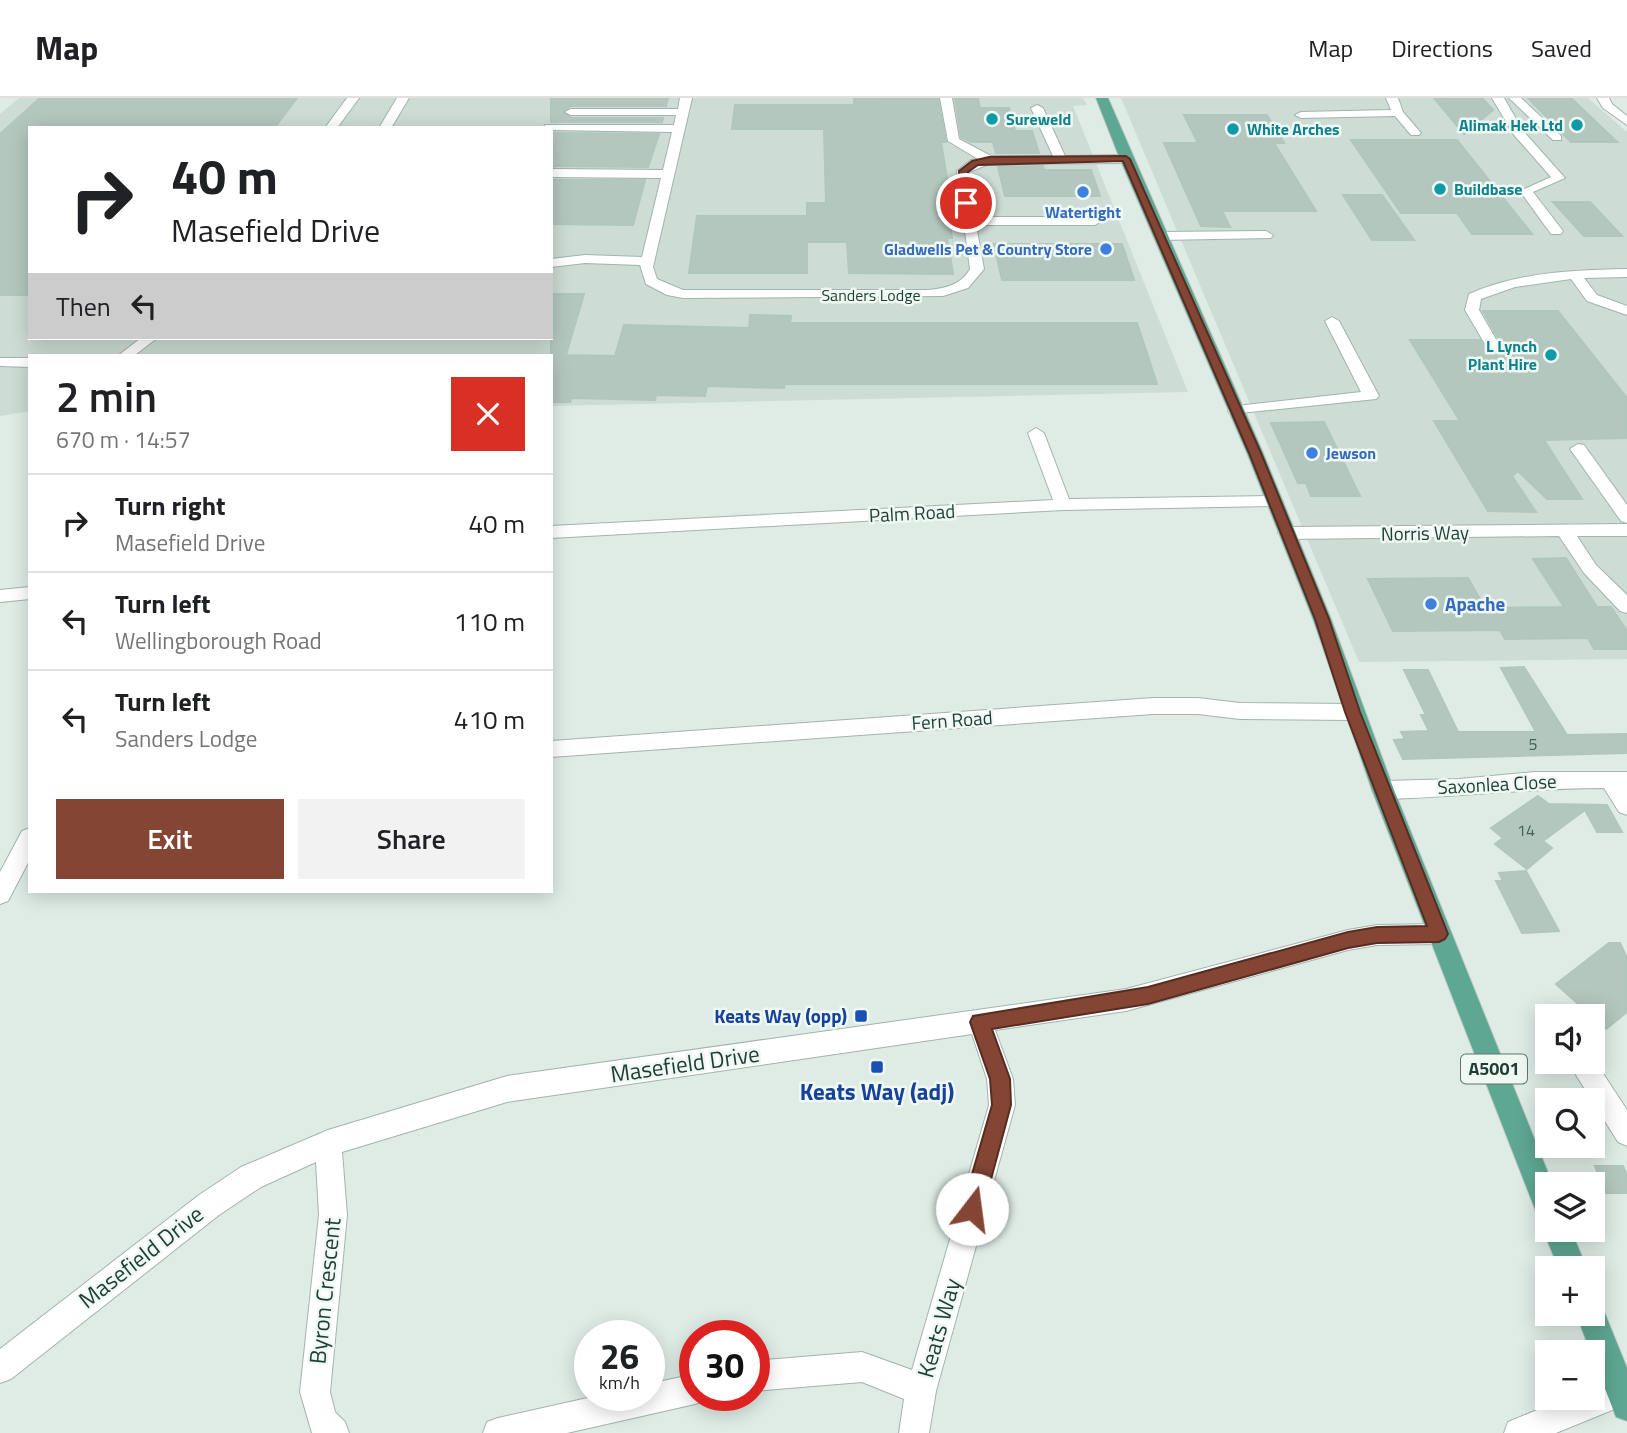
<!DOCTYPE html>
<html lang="en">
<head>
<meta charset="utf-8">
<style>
  :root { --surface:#fff; --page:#f2f2f2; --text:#202124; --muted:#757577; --line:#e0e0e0; --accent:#844535 }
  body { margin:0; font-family:"Titillium Web",sans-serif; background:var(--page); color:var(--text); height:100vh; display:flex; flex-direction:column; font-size:26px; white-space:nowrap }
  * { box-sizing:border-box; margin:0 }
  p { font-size:23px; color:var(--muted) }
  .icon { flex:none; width:38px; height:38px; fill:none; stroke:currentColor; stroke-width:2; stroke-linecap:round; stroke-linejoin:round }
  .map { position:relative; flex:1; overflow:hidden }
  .sheet { position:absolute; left:28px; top:256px; width:525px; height:539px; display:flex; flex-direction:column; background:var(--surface); border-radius:0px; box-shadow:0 4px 18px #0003 }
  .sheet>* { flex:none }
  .banner { position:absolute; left:28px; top:28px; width:525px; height:214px; border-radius:0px; box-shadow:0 4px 18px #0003; background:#fff; color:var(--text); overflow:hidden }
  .controls { position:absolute; left:1535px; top:906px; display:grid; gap:14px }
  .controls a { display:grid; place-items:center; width:70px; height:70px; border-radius:0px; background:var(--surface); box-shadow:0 4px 18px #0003; font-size:35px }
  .speed { position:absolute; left:574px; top:1222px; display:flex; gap:14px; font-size:35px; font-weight:700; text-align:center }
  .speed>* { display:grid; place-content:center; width:91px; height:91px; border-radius:50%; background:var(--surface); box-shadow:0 4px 18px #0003; line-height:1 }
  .speed small { font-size:18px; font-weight:400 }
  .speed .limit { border:10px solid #d22; background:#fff; color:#111 }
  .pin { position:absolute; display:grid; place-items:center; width:60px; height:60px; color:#fff; margin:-30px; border:4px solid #fff; border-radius:50%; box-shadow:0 2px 7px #0007 }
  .me { position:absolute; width:77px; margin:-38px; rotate:15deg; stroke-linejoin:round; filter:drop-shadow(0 0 5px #0008) }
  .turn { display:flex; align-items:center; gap:24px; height:147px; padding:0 28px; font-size:32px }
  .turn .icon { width:91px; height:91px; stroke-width:2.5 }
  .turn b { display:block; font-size:49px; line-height:60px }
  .then { display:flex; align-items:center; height:66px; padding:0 28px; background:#0003; gap:14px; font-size:26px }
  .round { display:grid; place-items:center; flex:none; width:74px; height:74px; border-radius:0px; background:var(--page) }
  .headline { display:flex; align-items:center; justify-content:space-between; height:119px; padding:0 28px }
  h1 { font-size:42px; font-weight:600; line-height:52px }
  .primary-button { display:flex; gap:14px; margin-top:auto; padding:14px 28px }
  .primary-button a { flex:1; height:80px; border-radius:0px; background:var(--accent); color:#fff; font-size:28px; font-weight:600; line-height:80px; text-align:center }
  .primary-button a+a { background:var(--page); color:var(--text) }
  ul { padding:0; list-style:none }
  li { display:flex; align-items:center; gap:21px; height:98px; padding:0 28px; border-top:2px solid var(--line) }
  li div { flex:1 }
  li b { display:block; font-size:26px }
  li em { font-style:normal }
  header { display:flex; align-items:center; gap:42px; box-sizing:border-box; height:98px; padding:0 35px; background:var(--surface); border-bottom:2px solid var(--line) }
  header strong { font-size:33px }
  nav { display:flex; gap:38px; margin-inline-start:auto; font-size:24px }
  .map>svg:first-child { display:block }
  .built { fill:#cddcd5; fill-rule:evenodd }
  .building { fill:#b4c7bf; stroke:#b1c6bd; stroke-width:2 }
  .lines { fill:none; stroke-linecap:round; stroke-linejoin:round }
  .minor-casing { stroke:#a1b4ad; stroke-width:2 }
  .major-casing { stroke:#c0c9c6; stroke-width:2 }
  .minor { fill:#fff; fill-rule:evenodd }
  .major { fill:#5ea792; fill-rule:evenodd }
  .route { fill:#844535; stroke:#562d22; stroke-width:2 }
  .culture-dot { fill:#0f9aa8; stroke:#f0f8f4; stroke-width:2.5 }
  .shop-dot { fill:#3f7fe0; stroke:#f0f8f4; stroke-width:2.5 }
  .transit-dot { fill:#1a4fb4; stroke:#f0f8f4; stroke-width:2.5 }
  .labels { text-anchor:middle; stroke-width:5; stroke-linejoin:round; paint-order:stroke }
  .far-culture-label { font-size:16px; font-weight:bold; fill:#0d838f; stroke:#f0f8f4; text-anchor:start }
  .far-shop-label { font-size:16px; font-weight:bold; fill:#366cbe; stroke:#f0f8f4 }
  .far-street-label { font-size:16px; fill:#1e3e34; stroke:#f0f8f4 }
  .number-label { font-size:16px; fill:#446057 }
  .shield { fill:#f0f8f4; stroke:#5d766e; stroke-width:2 }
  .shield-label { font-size:18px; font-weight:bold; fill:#1e3e34 }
  .street-label { font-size:19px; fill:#1e3e34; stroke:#f0f8f4 }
  .shop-label { font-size:19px; font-weight:bold; fill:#366cbe; stroke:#f0f8f4; text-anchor:start }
  .transit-label { font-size:19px; font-weight:bold; fill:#164399; stroke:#f0f8f4; text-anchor:end }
  .near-street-label { font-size:23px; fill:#1e3e34; stroke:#f0f8f4 }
  .near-transit-label { font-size:23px; font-weight:bold; fill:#164399; stroke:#f0f8f4 }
</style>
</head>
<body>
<header>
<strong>Map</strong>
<nav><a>Map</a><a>Directions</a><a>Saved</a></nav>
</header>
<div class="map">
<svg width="1627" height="1335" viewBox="0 0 1627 1335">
  <rect width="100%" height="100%" fill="#dfece6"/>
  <g class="built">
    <path d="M19,0H1083L1087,7L1073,8L1188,294L551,308V257H30V313L0,318V16ZM30,30H551V240H30Z"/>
    <path d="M1121,0H1588L1627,34V561L1359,564Z"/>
  </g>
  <g class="building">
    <path d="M40,0H297L275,29L30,30V197H0V36Z"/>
    <path d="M551,0H668L666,8H571L563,13L571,20H663L662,24H551Z"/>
    <path d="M854,0L938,1L946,44H941L951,105H946L952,140H947L953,176L849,175L847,144H807V175H689L697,118H807V105H826L824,31H732L735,7H854Z"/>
    <path d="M1434,0H1482L1493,12L1464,36Z"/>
    <path d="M1528,0H1571L1617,44H1571Z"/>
    <path d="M955,1H978L980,10H1009L1015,33H1032L1039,55H996L993,44H971L961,39Z"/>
    <path d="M1184,17H1267L1284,45H1274L1316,113H1222L1230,129L1201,128L1164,45H1198Z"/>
    <path d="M551,35L659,36L648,69L551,68Z"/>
    <path d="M1351,42H1457L1532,136H1472L1457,115H1401Z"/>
    <path d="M1043,68L1044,72H1091L1100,98H1005L998,69Z"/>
    <path d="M551,82H645L633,127L551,126Z"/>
    <path d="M1343,97H1382L1414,142H1372Z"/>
    <path d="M1553,104H1590L1622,138H1584Z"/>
    <path d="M994,146H1122L1134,182H1002Z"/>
    <path d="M551,196H584L566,257L615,258L624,227L749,230L750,217L791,218L790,225H1137L1157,286H785L784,290L707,288L705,298L656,297L655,302L571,300L570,304H551Z"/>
    <path d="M1483,213H1558L1627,300V340L1544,342L1582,401H1547L1518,373L1512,378L1536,414L1488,413L1434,323H1460L1410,242H1480L1487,254L1499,256L1503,249Z"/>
    <path d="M1324,324L1360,398H1311L1306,385H1298L1271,325Z"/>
    <path d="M1566,460L1597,509H1611L1627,533V551H1594L1588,540L1505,541L1500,532L1393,533L1368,481L1468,480L1485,510L1564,509L1533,461Z"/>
    <path d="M1524,569L1567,637L1627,636V655L1403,661L1394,642L1405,641L1401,634L1429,633L1421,617H1426L1404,572H1428L1458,634H1536L1501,570Z"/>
    <path d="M1538,698L1549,706L1607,707L1622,734H1597L1585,712L1543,743L1552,750L1527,771L1495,746L1503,740L1491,730Z"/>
    <path d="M1526,773L1559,833L1522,835L1496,783H1503L1499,775Z"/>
    <path d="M1609,845H1620L1627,860V914L1606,931L1556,886Z"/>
    <path d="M1595,1068H1623L1627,1077V1095H1606Z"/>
  </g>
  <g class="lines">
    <g class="minor-casing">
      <g id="minor">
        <path d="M347,0H359L337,30H325Z"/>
        <path d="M397,0H409L391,30H379Z"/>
        <path d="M680,0H692L653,169L657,181L683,192H929C946,190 961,187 970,171L957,73L971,62L978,61L948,43L940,0H952L959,41L991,58H1053L1031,10L1037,7L1043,10L1065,58L1126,57L1132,61L1126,65L989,66L969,74L975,119H1095L1101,123L1095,127H976L984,171L968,190L943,198L683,200L667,197L646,186L640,167L585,165L551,169V161L585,157L642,159L661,80L551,79V71L663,72L672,34L551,32V30H544L545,27H674L676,17H571L565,14L571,11H678Z"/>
        <path d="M1386,0H1398L1403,14L1421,35L1419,37H1411L1395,18L1301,20L1295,17L1301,14L1391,12Z"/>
        <path d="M1492,0H1504L1523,33L1565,80L1533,94L1563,133L1561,136H1551L1520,93L1551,79L1514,37Z"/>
        <path d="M1509,0H1521L1561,38V42H1553Z"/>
        <path d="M1597,0H1609L1612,6L1627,18V27L1603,10Z"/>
        <path d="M1266,133L1273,137L1271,140L1160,142L1153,138L1160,134Z"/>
        <path d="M1627,171V179L1584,180L1597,197L1627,208V217L1587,203L1571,181L1515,189L1481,201L1479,212L1501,250L1499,253H1489L1465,212L1469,196C1520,174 1572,172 1627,171Z"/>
        <path d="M1332,219L1339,223L1379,298L1376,301L1230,316L1228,313L1230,310L1236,308L1361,294L1325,223Z"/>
        <path d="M141,240H157L135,257H119Z"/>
        <path d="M0,260H30V269L0,268Z"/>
        <path d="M1036,330L1044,335L1069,401L1274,398L1283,403L1274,408L1063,412L551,440V428L1053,402L1028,335Z"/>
        <path d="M1578,346L1584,347L1627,407V425L1621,423L1570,351Z"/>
        <path d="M1627,426V438H1577L1596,467L1627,497V515L1620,513L1584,475L1559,438L1287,441L1278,435L1287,429Z"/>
        <path d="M30,489V501L0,504V492Z"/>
        <path d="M1153,600H1198L1240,605L1353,606L1360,609L1363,614L1360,619L1353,622L1240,621L1198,616H1153L551,659V643Z"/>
        <path d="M1535,674H1627V717L1619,714L1604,690C1530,690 1457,699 1383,701L1375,698L1372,692L1375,686L1383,683L1459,681Z"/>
        <path d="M30,730V761L8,803L0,806V774L22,733Z"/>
        <path d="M1439,826L1447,829L1451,836L1447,843L1439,846L1377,847L1348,852L1126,913L995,932L1013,981L1015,1007L936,1293L929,1335H899L904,1301L862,1284L754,1293V1263L862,1254L912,1272L989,1007L987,981L972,936L507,1004L342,1054L347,1117L330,1294L335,1314L345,1324L349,1335H312L300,1294L319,1117L316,1064L261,1089L219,1117L11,1281L0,1285V1251L199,1097L241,1069L328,1032L507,978L1126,891L1348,832L1377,827Z"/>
        <path d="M1593,960L1627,1012V1048L1618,1044L1571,969L1573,964H1592Z"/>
        <path d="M695,1276V1297H708L706,1302L695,1306L567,1335H483L487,1324L498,1320L601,1297H649V1286Z"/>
        <path d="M1621,1278L1627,1280V1306L1556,1335H1504L1508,1324L1566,1300H1592V1289Z"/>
      </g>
    </g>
    <g class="major-casing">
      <g id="major">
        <path d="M1096,0H1108L1263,355L1331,521L1394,692L1553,1087H1547V1120L1537,1116L1533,1106L1372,692L1313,521L1247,355L1120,61Z"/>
        <path d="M1547,1122V1132H1571L1587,1171H1559L1543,1132Z"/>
        <path d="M1592,1202L1601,1206L1627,1270V1323L1616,1319L1576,1216H1592Z"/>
      </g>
    </g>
    <use href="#minor" class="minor"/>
    <use href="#major" class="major"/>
  </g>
  <path class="route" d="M1126,58L1130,61L1261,355L1329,521L1360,614L1448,836L1445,841L1439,844L1377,845L1348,850L1148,906L992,931L1010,981L1011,1007L983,1111L980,1118L972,1122L965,1118L962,1111L992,1007L990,981L970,924L973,918L1148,889L1348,834L1377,829L1427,828L1345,614L1315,521L1249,355L1123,63L978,67L968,74L971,105L966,108L961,105L959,73L972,63L989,59Z"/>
  <g class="culture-dot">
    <circle cx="992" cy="21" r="7"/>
    <circle cx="1577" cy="27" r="7"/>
    <circle cx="1233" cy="31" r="7"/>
    <circle cx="1440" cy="91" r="7"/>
    <circle cx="1551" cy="257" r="7"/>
  </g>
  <g class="shop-dot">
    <circle cx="1083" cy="94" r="7"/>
    <circle cx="1106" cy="151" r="7"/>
    <circle cx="1312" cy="355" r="7"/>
    <circle cx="1431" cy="506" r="7"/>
  </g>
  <g class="transit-dot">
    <rect x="854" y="911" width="14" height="14" rx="3.5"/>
    <rect x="870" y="962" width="14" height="14" rx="3.5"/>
  </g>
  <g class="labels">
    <g class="far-culture-label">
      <text x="1006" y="27">Sureweld</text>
      <text x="1563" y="33" text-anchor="end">Alimak Hek Ltd</text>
      <text x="1247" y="37">White Arches</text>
      <text x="1454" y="97">Buildbase</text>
      <text x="1537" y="254" text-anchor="end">L Lynch<tspan x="1537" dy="18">Plant Hire</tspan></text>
    </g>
    <g class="far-shop-label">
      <text x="1083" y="120">Watertight</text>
      <text x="1092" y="157" text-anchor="end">Gladwells Pet &amp; Country Store</text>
      <text x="1326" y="361" text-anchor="start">Jewson</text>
    </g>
    <g class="far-street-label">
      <text x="871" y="203">Sanders Lodge</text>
    </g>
    <g class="number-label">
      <text x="1533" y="652">5</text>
      <text x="1526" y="738">14</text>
    </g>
    <rect class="shield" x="1461" y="956.5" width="66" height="29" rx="5"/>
    <g class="shield-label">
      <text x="1494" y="977">A5001</text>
    </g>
    <g class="street-label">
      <text transform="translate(912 415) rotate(-3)" y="7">Palm Road</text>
      <text transform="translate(1425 435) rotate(-1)" y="7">Norris Way</text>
      <text transform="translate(952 622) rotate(-4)" y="7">Fern Road</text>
      <text transform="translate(1497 686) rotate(-3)" y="7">Saxonlea Close</text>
    </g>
    <g class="shop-label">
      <text x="1445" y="513">Apache</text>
    </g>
    <g class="transit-label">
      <text x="847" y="925">Keats Way (opp)</text>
    </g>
    <g class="near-street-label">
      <text transform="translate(685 966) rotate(-8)" y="8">Masefield Drive</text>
      <text transform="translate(141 1159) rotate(-38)" y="8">Masefield Drive</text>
      <text transform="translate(325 1193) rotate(-84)" y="8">Byron Crescent</text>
      <text transform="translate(939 1230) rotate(-74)" y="8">Keats Way</text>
    </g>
    <g class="near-transit-label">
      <text x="877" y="1002">Keats Way (adj)</text>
    </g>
  </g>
</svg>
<div class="controls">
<a><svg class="icon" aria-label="sound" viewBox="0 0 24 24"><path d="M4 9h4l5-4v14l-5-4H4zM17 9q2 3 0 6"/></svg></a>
<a><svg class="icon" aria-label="search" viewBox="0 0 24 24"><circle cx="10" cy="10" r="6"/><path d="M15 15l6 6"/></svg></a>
<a><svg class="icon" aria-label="layers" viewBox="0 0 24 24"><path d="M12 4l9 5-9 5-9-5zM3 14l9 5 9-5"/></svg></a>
<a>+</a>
<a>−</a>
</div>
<div class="speed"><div>26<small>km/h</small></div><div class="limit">30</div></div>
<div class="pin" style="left:966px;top:105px;background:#d93025"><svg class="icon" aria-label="arrive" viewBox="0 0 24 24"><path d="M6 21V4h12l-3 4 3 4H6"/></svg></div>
<svg class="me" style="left:972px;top:1111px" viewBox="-20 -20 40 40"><circle r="19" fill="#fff"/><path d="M0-13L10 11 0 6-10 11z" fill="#844535"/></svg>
<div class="banner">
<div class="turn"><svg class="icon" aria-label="right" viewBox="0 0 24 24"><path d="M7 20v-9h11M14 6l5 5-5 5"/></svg><div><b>40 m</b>Masefield Drive</div></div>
<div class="then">Then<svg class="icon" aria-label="left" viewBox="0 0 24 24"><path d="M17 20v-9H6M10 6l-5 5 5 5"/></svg></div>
</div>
<section class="sheet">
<div class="headline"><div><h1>2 min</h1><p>670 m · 14:57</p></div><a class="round" style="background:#d93025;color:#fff"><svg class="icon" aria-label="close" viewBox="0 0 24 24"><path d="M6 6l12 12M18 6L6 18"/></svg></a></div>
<ul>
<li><svg class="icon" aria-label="right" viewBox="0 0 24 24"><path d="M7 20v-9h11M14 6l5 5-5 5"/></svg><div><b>Turn right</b><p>Masefield Drive</p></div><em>40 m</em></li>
<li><svg class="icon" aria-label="left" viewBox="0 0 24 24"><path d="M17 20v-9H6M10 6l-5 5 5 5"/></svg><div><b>Turn left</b><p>Wellingborough Road</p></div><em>110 m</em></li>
<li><svg class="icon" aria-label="left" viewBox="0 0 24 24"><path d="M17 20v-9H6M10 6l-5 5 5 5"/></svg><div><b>Turn left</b><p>Sanders Lodge</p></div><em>410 m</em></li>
</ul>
<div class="primary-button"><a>Exit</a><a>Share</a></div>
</section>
</div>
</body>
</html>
